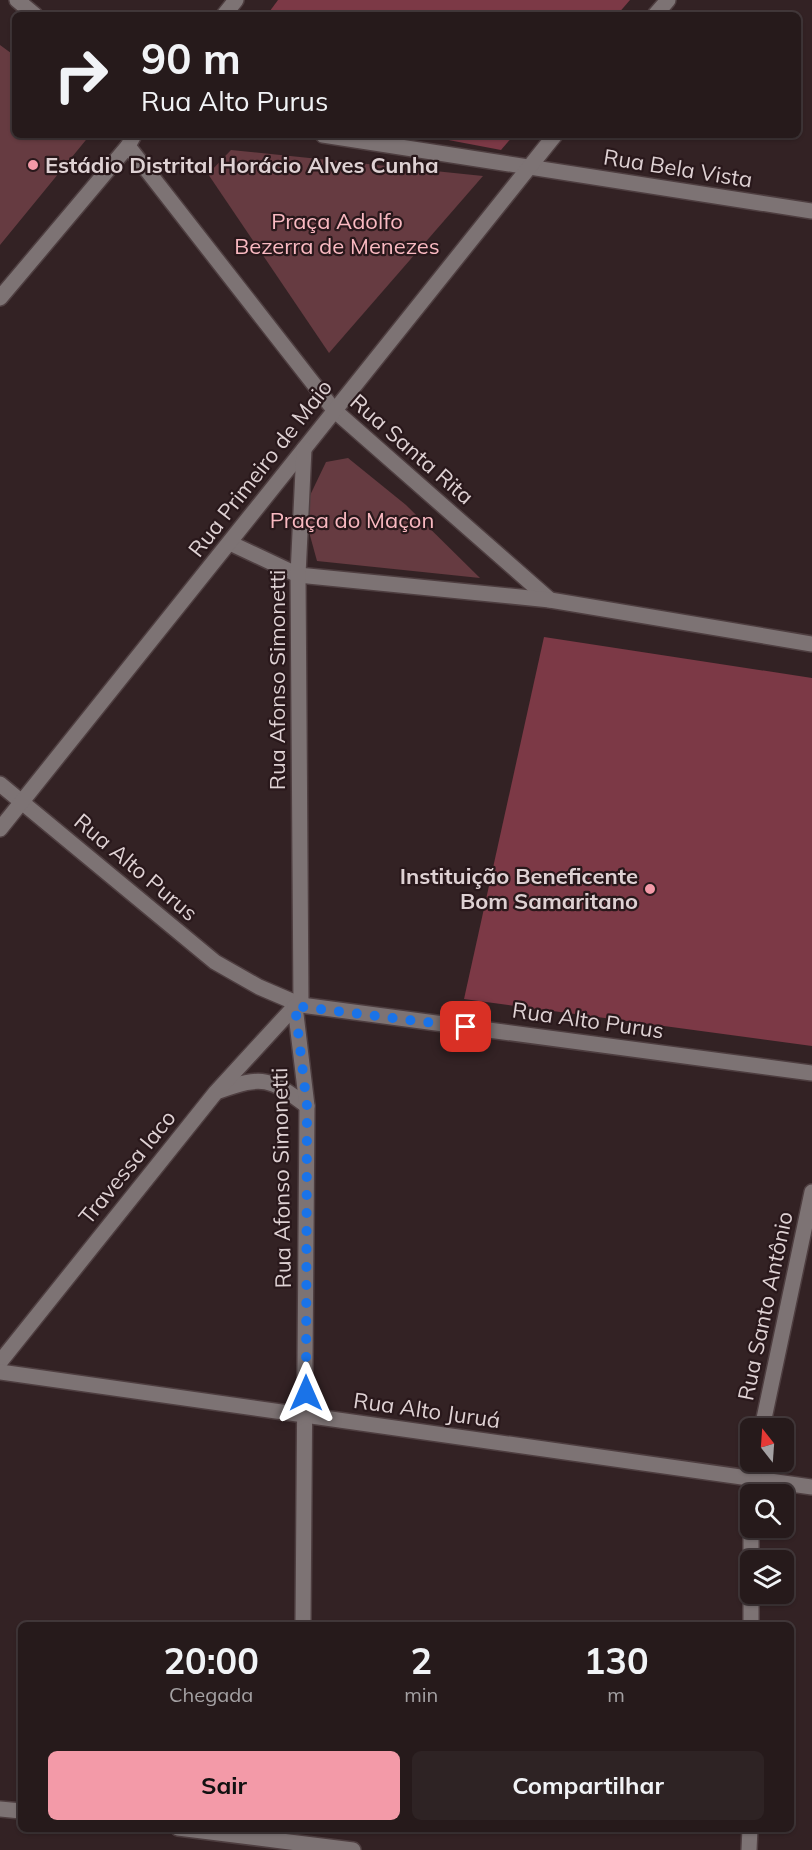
<!DOCTYPE html>
<html lang="pt">
<head>
<meta charset="utf-8">
<style>
  :root { --surface:#261a1b; --page:#2e2324; --text:#f1f3f6; --muted:#a4a1a3; --line:#42383a; --accent:#f39aa8 }
  body { margin:0; font-family:Mulish,sans-serif; background:var(--page); color:var(--text); height:100vh; display:flex; flex-direction:column; font-size:22px; white-space:nowrap }
  * { box-sizing:border-box; margin:0 }
  p { font-size:20px; color:var(--muted) }
  .icon { flex:none; width:33px; height:33px; fill:none; stroke:currentColor; stroke-width:2; stroke-linecap:round; stroke-linejoin:round }
  .map { position:relative; flex:1; overflow:hidden }
  .drawer { position:absolute; left:18px; top:1622px; width:776px; height:210px; display:flex; flex-direction:column; background:var(--surface); border-radius:9px; box-shadow:0 2px 4px #0004,0 0 0 2px var(--line) }
  .drawer>* { flex:none }
  .guide { position:absolute; left:12px; top:12px; width:789px; height:126px; border-radius:9px; box-shadow:0 2px 4px #0004,0 0 0 2px var(--line); background:#261a1b; color:var(--text); overflow:hidden }
  .needle { width:39px; rotate:343deg }
  .fabs { position:absolute; left:740px; top:1418px; display:grid; gap:12px }
  .fabs a { display:grid; place-items:center; width:54px; height:54px; border-radius:9px; background:var(--surface); box-shadow:0 2px 4px #0004,0 0 0 2px var(--line); font-size:30px }
  .pin { position:absolute; display:grid; place-items:center; width:51px; height:51px; color:#fff; margin:-26px; border-radius:12px; box-shadow:0 3px 9px #0006 }
  .me { position:absolute; width:66px; margin:-33px; rotate:0deg; stroke-linejoin:round; filter:drop-shadow(0 0 4px #0008) }
  .turn { display:flex; align-items:center; gap:21px; height:126px; padding:0 30px; font-size:27px }
  .turn .icon { width:78px; height:78px; stroke-width:2.5 }
  .turn b { display:block; font-size:42px; line-height:51px }
  .eta { display:flex; justify-content:space-evenly; align-items:center; height:102px; text-align:center }
  .eta b { font-size:36px; font-weight:700; line-height:42px }
  .primary-button { display:flex; gap:12px; margin-top:auto; padding:12px 30px }
  .primary-button a { flex:1; height:69px; border-radius:9px; background:var(--accent); color:#111; font-size:24px; font-weight:700; line-height:69px; text-align:center }
  .primary-button a+a { background:var(--page); color:var(--text) }
  .map>svg:first-child { display:block }
  .green { fill:#663b41 }
  .building { fill:#7c3946 }
  .lines { fill:none; stroke-linecap:round; stroke-linejoin:round }
  .minor-casing { stroke:#4e3e40; stroke-width:18 }
  .minor { stroke:#7d7374; stroke-width:15 }
  .route { stroke:#1a73e8; stroke-width:10; stroke-dasharray:0 18 }
  .poi-dot { fill:#f39aa8; stroke:#29181b; stroke-width:2 }
  .labels { text-anchor:middle; stroke-width:4.5; stroke-linejoin:round; paint-order:stroke }
  .poi-label { font-size:22px; font-weight:bold; fill:#ded1d3; stroke:#29181b; text-anchor:start }
  .street-label { font-size:22px; fill:#ded1d3; stroke:#29181b }
  .park-label { font-size:22px; fill:#f9b9c1; stroke:#29181b }
</style>
</head>
<body>
<div class="map">
<svg width="812" height="1850" viewBox="0 0 812 1850">
  <rect width="100%" height="100%" fill="#332224"/>
  <g class="green">
    <path d="M0,45L15,56V135H90L0,245Z"/>
    <path d="M231,150L483,176L329,353L208,174Z"/>
    <path d="M348,458L406,505L480,578L317,561L303,510L326,462Z"/>
  </g>
  <g class="building">
    <path d="M278,0H630L617,15H267Z"/>
    <path d="M422,135H514L501,150Z"/>
    <path d="M544,637L812,678V1046L464,999Z"/>
  </g>
  <g class="lines">
    <g class="minor-casing">
      <g id="minor">
        <path d="M17,0L35,15"/>
        <path d="M224,15L236,0"/>
        <path d="M655,15L668,0"/>
        <path d="M323,135L812,211"/>
        <path d="M128,146L334,410L550,600"/>
        <path d="M0,298L128,146L134,135"/>
        <path d="M230,543L298,575L550,600L812,644"/>
        <path d="M0,784L215,962L259,987L301,1005L812,1073"/>
        <path d="M0,829L555,135"/>
        <path d="M219,1091C263,1075 270,1078 307,1106"/>
        <path d="M0,1362L216,1092L295,1006"/>
        <path d="M0,1372L812,1487"/>
        <path d="M762,1428L812,1192"/>
        <path d="M752,1494L755,1461"/>
        <path d="M751,1560V1527"/>
        <path d="M303,1624L307,1106L295,1006L301,1005L298,575L304,449"/>
        <path d="M751,1624V1593"/>
        <path d="M0,1809L21,1811"/>
        <path d="M178,1828L353,1850"/>
        <path d="M749,1850L750,1828"/>
      </g>
    </g>
    <use href="#minor" class="minor"/>
  </g>
  <g class="lines">
    <path class="route" d="M306,1393L307,1106L295,1006L466,1027"/>
  </g>
  <g class="poi-dot">
    <circle cx="33" cy="165" r="6"/>
    <circle cx="650" cy="889" r="6"/>
  </g>
  <g class="labels">
    <g class="poi-label">
      <text x="45" y="173">Estádio Distrital Horácio Alves Cunha</text>
      <text x="638" y="884" text-anchor="end">Instituição Beneficente<tspan x="638" dy="25">Bom Samaritano</tspan></text>
    </g>
    <g class="street-label">
      <text transform="translate(678 168) rotate(9)" y="8">Rua Bela Vista</text>
      <text transform="translate(412 449) rotate(41)" y="8">Rua Santa Rita</text>
      <text transform="translate(260 468) rotate(-52)" y="8">Rua Primeiro de Maio</text>
      <text transform="translate(277 680) rotate(-90)" y="8">Rua Afonso Simonetti</text>
      <text transform="translate(136 867) rotate(40)" y="8">Rua Alto Purus</text>
      <text transform="translate(588 1020) rotate(8)" y="8">Rua Alto Purus</text>
      <text transform="translate(127 1167) rotate(-51)" y="8">Travessa Iaco</text>
      <text transform="translate(281 1178) rotate(-91)" y="8">Rua Afonso Simonetti</text>
      <text transform="translate(765 1306) rotate(-78)" y="8">Rua Santo Antônio</text>
      <text transform="translate(427 1410) rotate(8)" y="8">Rua Alto Juruá</text>
    </g>
    <g class="park-label">
      <text x="337" y="229">Praça Adolfo<tspan x="337" dy="25">Bezerra de Menezes</tspan></text>
      <text x="352" y="528">Praça do Maçon</text>
    </g>
  </g>
</svg>
<div class="fabs">
<a><svg class="needle" viewBox="-14 -14 28 28"><path d="M0-13l5 13h-10z" fill="#e53935"/><path d="M0 13l5-13h-10z" fill="#a4a1a3"/></svg></a>
<a><svg class="icon" aria-label="search" viewBox="0 0 24 24"><circle cx="10" cy="10" r="6"/><path d="M15 15l6 6"/></svg></a>
<a><svg class="icon" aria-label="layers" viewBox="0 0 24 24"><path d="M12 4l9 5-9 5-9-5zM3 14l9 5 9-5"/></svg></a>
</div>
<div class="pin" style="left:466px;top:1027px;background:#d93025"><svg class="icon" aria-label="arrive" viewBox="0 0 24 24"><path d="M6 21V4h12l-3 4 3 4H6"/></svg></div>
<svg class="me" style="left:306px;top:1393px" viewBox="-20 -20 40 40"><path d="M0-17L14 15 0 8-14 15z" fill="#1a73e8" stroke="#fff" stroke-width="4"/></svg>
<div class="guide">
<div class="turn"><svg class="icon" aria-label="right" viewBox="0 0 24 24"><path d="M7 20v-9h11M14 6l5 5-5 5"/></svg><div><b>90 m</b>Rua Alto Purus</div></div>
</div>
<section class="drawer">
<div class="eta">
<div><b>20:00</b><p>Chegada</p></div>
<div><b>2</b><p>min</p></div>
<div><b>130</b><p>m</p></div>
</div>
<div class="primary-button"><a>Sair</a><a>Compartilhar</a></div>
</section>
</div>
</body>
</html>
